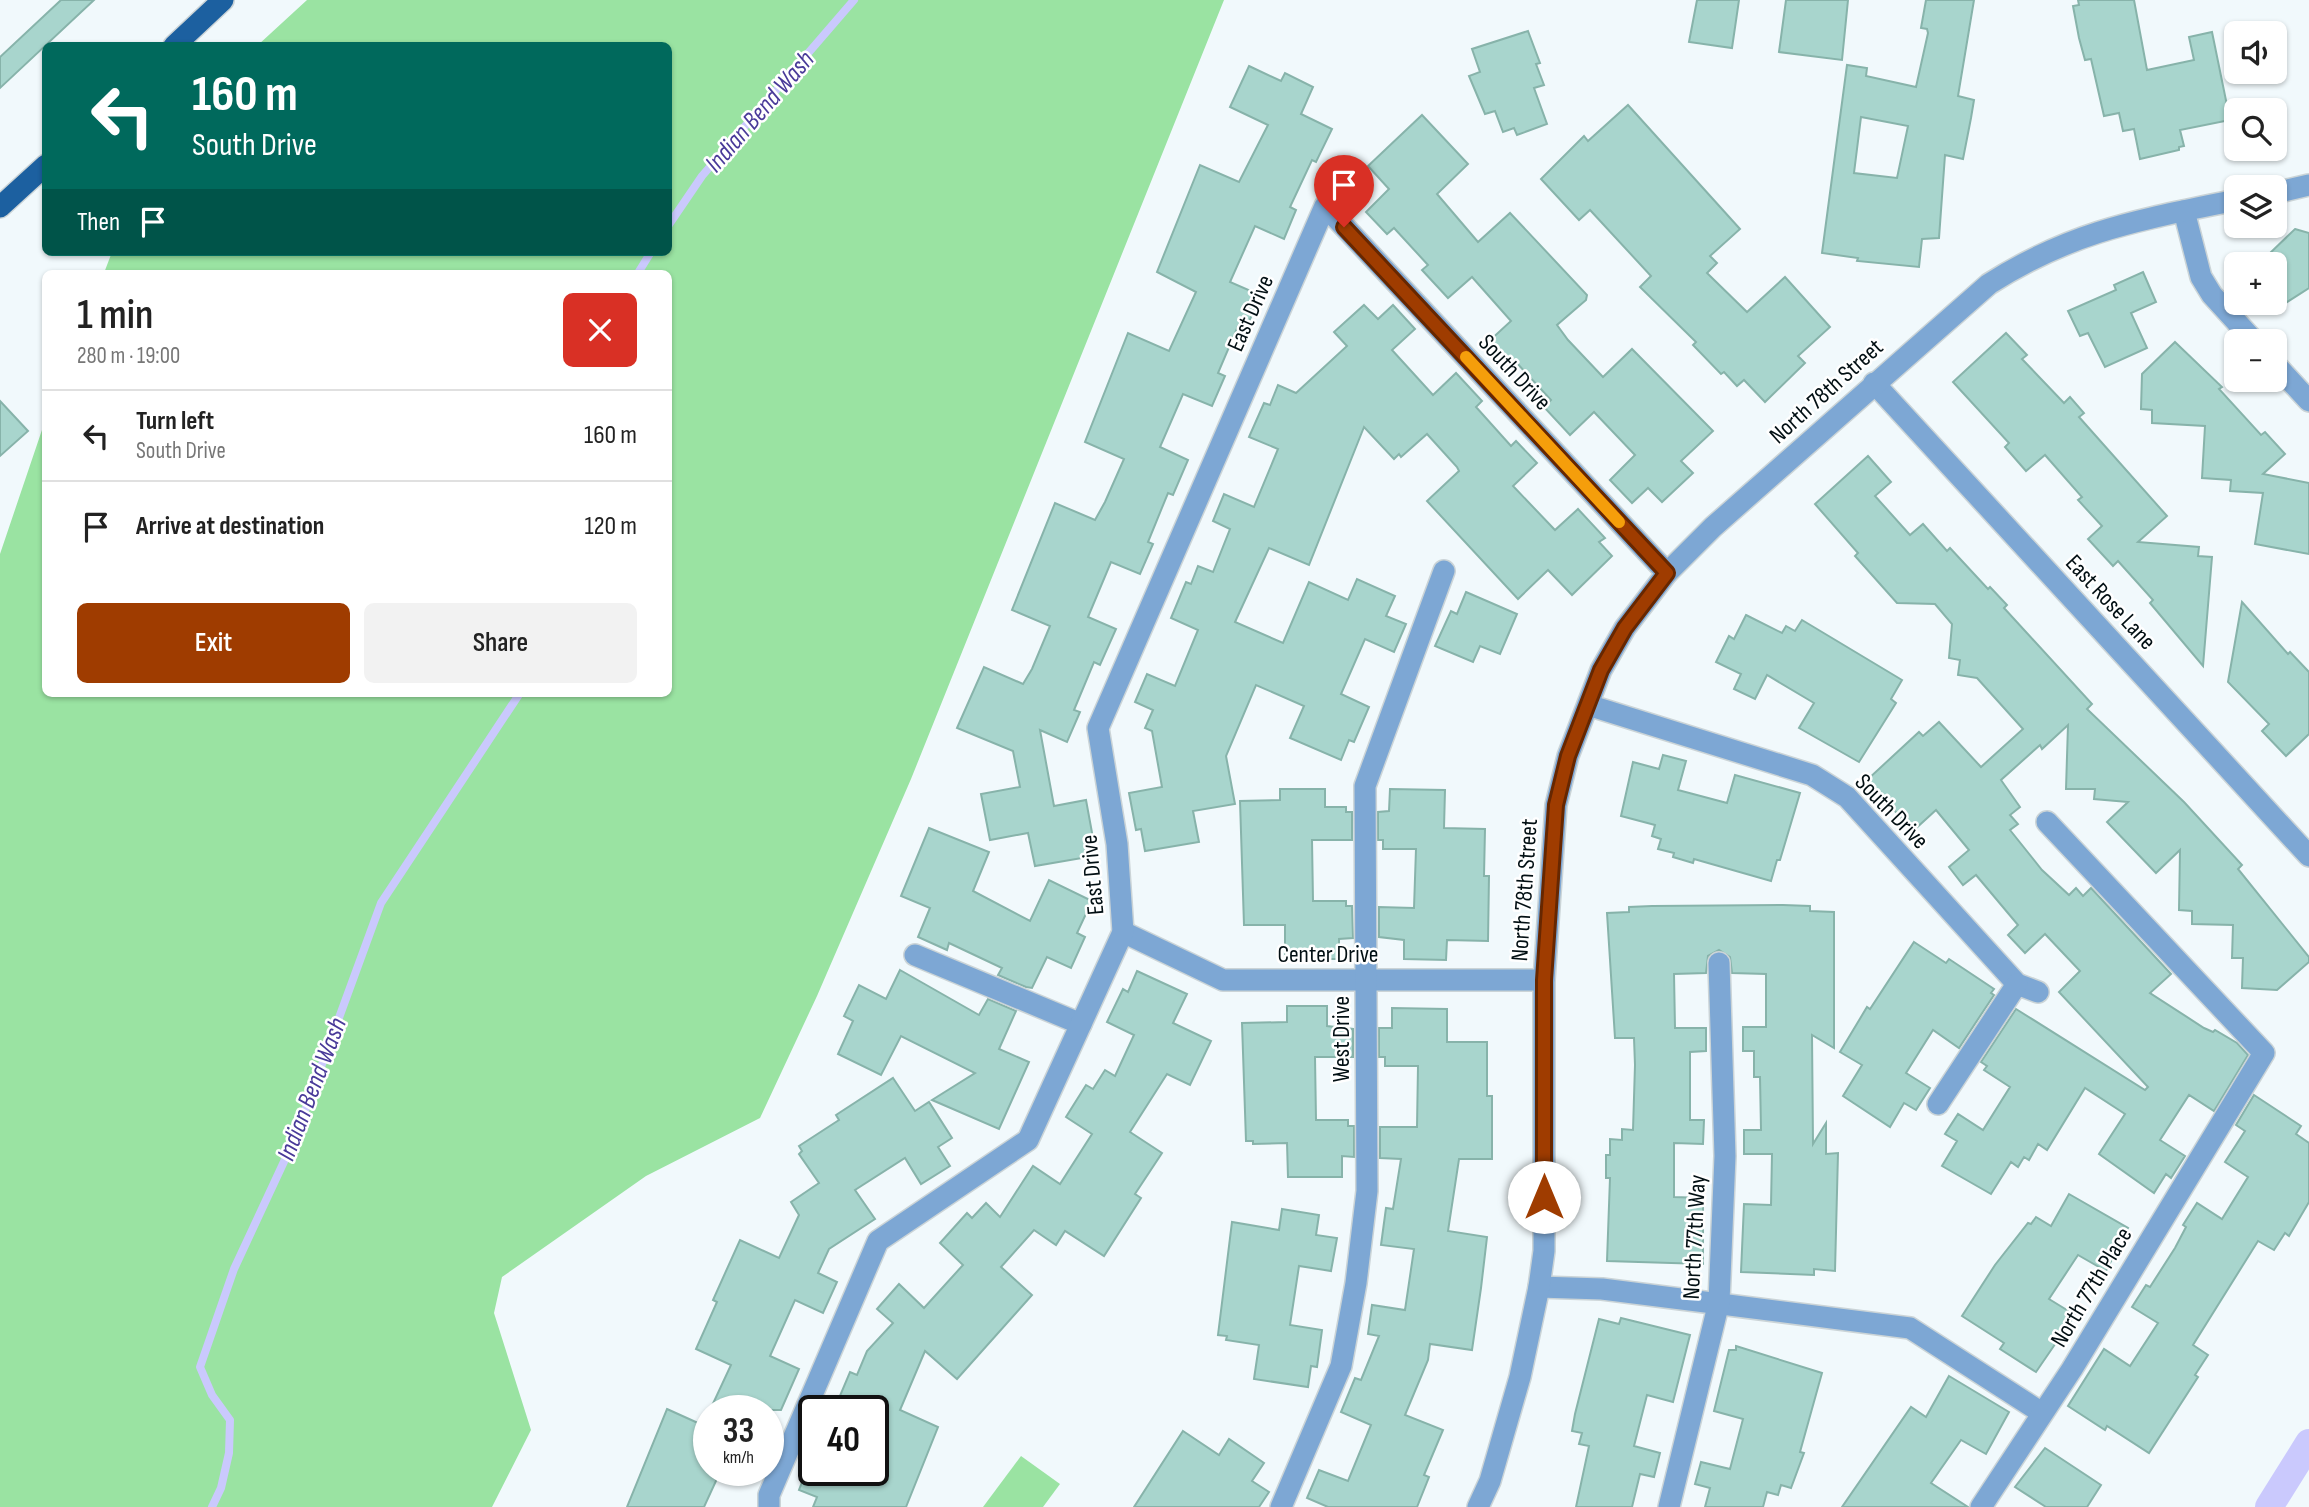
<!DOCTYPE html>
<html lang="en">
<head>
<meta charset="utf-8">
<style>
  :root { --surface:#fff; --page:#f2f2f2; --text:#222; --muted:#767676; --line:#e0e0e0; --accent:#9f3c00 }
  body { margin:0; font-family:"Sofia Sans Condensed",sans-serif; background:var(--page); color:var(--text); height:100vh; display:flex; flex-direction:column; font-size:26px; white-space:nowrap }
  * { box-sizing:border-box; margin:0 }
  p { font-size:23px; color:var(--muted) }
  .icon { flex:none; width:38px; height:38px; fill:none; stroke:currentColor; stroke-width:2; stroke-linecap:round; stroke-linejoin:round }
  .map { position:relative; flex:1; overflow:hidden }
  .side { position:absolute; left:42px; top:270px; width:630px; height:427px; display:flex; flex-direction:column; background:var(--surface); border-radius:10px; box-shadow:0 2px 5px #0004 }
  .side>* { flex:none }
  .hud { position:absolute; left:42px; top:42px; width:630px; height:214px; border-radius:10px; box-shadow:0 2px 5px #0004; background:#00695c; color:#fff; overflow:hidden }
  .buttons { position:absolute; left:2224px; top:21px; display:grid; gap:14px }
  .buttons a { display:grid; place-items:center; width:63px; height:63px; border-radius:10px; background:var(--surface); box-shadow:0 2px 5px #0004; font-size:35px }
  .speed { position:absolute; left:693px; top:1395px; display:flex; gap:14px; font-size:35px; font-weight:700; text-align:center }
  .speed>* { display:grid; place-content:center; width:91px; height:91px; border-radius:50%; background:var(--surface); box-shadow:0 2px 5px #0004; line-height:1 }
  .speed small { font-size:18px; font-weight:400 }
  .speed .limit { border:4px solid #111; border-radius:10px; background:#fff; color:#111 }
  .pin { position:absolute; display:grid; place-items:center; width:60px; height:60px; color:#fff; margin:-72px -30px; border-radius:50% 50% 50% 0; rotate:-45deg; box-shadow:0 0 7px #0007 }
  .pin .icon { rotate:45deg }
  .me { position:absolute; width:77px; margin:-38px; rotate:0deg; stroke-linejoin:round; filter:drop-shadow(0 0 5px #0008) }
  .turn { display:flex; align-items:center; gap:24px; height:147px; padding:0 35px; font-size:32px }
  .turn .icon { width:91px; height:91px; stroke-width:2.5 }
  .turn b { display:block; font-size:49px; line-height:60px }
  .then { display:flex; align-items:center; height:66px; padding:0 35px; background:#0003; gap:14px; font-size:26px }
  .round { display:grid; place-items:center; flex:none; width:74px; height:74px; border-radius:10px; background:var(--page) }
  .summary { display:flex; align-items:center; justify-content:space-between; height:119px; padding:0 35px }
  h1 { font-size:42px; font-weight:600; line-height:52px }
  .button { display:flex; gap:14px; margin-top:auto; padding:14px 35px }
  .button a { flex:1; height:80px; border-radius:10px; background:var(--accent); color:#fff; font-size:28px; font-weight:600; line-height:80px; text-align:center }
  .button a+a { background:var(--page); color:var(--text) }
  ul { padding:0; list-style:none }
  li { display:flex; align-items:center; gap:21px; height:91px; padding:0 35px; border-top:2px solid var(--line) }
  li div { flex:1 }
  li b { display:block; font-size:26px }
  li em { font-style:normal }
  .map>svg:first-child { display:block }
  .green { fill:#9ae3a2 }
  .lines { fill:none; stroke-linecap:round; stroke-linejoin:round }
  .stream { stroke:#cac9fd; stroke-width:8 }
  .canal { stroke:#cac9fd; stroke-width:28 }
  .building { fill:#a8d5cd; stroke:#87b3aa; stroke-width:2; fill-rule:evenodd }
  .minor-casing { stroke:#cbd4d7; stroke-width:24 }
  .major-casing { stroke:#cbd4d7; stroke-width:24 }
  .minor { stroke:#7da7d4; stroke-width:21 }
  .major { stroke:#1c60a0; stroke-width:21 }
  .route-casing { stroke:#672700; stroke-width:18 }
  .route { stroke:#9f3c00; stroke-width:12 }
  .slow { stroke:#f59e0b; stroke-width:12 }
  .labels { text-anchor:middle; stroke-width:5; stroke-linejoin:round; paint-order:stroke }
  .street-label { font-size:24px; fill:#020f13; stroke:#fff }
  .water-label { font-size:26px; font-style:italic; fill:#493a99; stroke:#fff }
</style>
</head>
<body>
<div class="map">
<svg width="2309" height="1507" viewBox="0 0 2309 1507">
  <rect width="100%" height="100%" fill="#f1f9fc"/>
  <g class="green">
    <path d="M307,0H1224L911,779L817,996L760,1118L646,1176L502,1277L494,1313L531,1430L492,1507H0V554L45,421L46,693H668V273H104L112,252H668V46L258,45Z"/>
    <path d="M1021,1456L1060,1484L1043,1507H983Z"/>
  </g>
  <g class="lines">
    <g class="stream">
      <path d="M668,226L702,176L854,0"/>
      <path d="M638,273L651,252"/>
      <path d="M212,1507L221,1488L229,1453L230,1420L212,1395L200,1367L234,1269L295,1138L381,903L520,693"/>
    </g>
    <path class="canal" d="M2269,1507L2309,1443"/>
  </g>
  <g class="building">
    <path d="M61,0H94L0,88V57Z"/>
    <path d="M1697,0H1739L1732,48L1689,42Z"/>
    <path d="M1786,0H1848L1842,60L1779,52Z"/>
    <path d="M1926,0H1974L1958,96L1974,100L1971,118L1963,159L1945,155L1939,238L1922,239L1919,267L1857,261L1858,258L1822,253L1847,65L1867,68L1866,76L1916,87L1928,33L1927,29L1921,28ZM1861,117L1908,126L1897,178L1854,173Z"/>
    <path d="M2078,0H2134L2147,70L2194,60L2189,37L2212,32L2230,120L2180,130L2184,146L2179,147V150L2140,159L2134,129L2123,131L2119,113L2104,116L2091,59L2085,60L2079,38L2073,6L2079,5Z"/>
    <path d="M1528,31L1540,63L1536,64L1544,85L1534,88L1547,124L1517,135L1514,128L1503,132L1495,111L1485,114L1469,76L1480,72L1472,49Z"/>
    <path d="M1249,66L1281,81L1285,73L1313,87L1301,114L1332,129L1316,162L1312,160L1290,207L1296,210L1284,239L1255,226L1230,282L1260,295L1246,329L1238,326L1218,373L1225,376L1212,406L1183,394L1160,447L1188,460L1173,495L1168,493L1148,542L1153,544L1140,574L1111,562L1088,617L1116,629L1100,665L1094,662L1074,710L1080,712L1067,742L1040,730L1054,806L1086,800L1093,838L1085,840L1088,857L1035,866L1028,833L990,840L981,794L1020,787L1013,751L957,728L984,667L1023,684L1032,669L1050,626L1012,610L1055,503L1095,520L1105,502L1124,459L1085,442L1128,333L1169,351L1196,292L1157,272L1200,165L1239,182L1268,125L1230,107Z"/>
    <path d="M1628,105L1740,229L1710,256L1717,263L1707,273L1747,312L1785,277L1830,327L1798,356L1805,363L1765,402L1744,380L1737,386L1724,372L1721,374L1693,345L1696,342L1640,287L1651,276L1590,210L1579,220L1541,179L1584,136L1588,141Z"/>
    <path d="M1422,115L1468,164L1437,194L1478,242L1510,213L1587,295L1586,300L1557,325L1568,340L1603,377L1632,349L1713,431L1681,461L1693,473L1662,502L1648,488L1632,503L1610,480L1635,455L1594,412L1570,435L1544,407L1551,400L1515,361L1508,367L1487,343L1511,321L1472,277L1448,298L1422,270L1428,265L1394,228L1387,234L1366,212L1389,189L1368,166Z"/>
    <path d="M2295,229L2309,233V288L2284,304L2275,288V264H2271L2268,255Z"/>
    <path d="M2143,272L2156,302L2131,313L2147,348L2105,367L2088,333L2080,336L2068,311L2116,290L2114,285Z"/>
    <path d="M1364,305L1378,319L1393,305L1415,329L1392,350L1433,395L1456,373L1482,401L1476,407L1511,446L1516,441L1537,463L1513,486L1555,530L1578,509L1605,538L1599,542L1612,556L1572,595L1548,570L1518,599L1427,501L1459,471L1457,467L1427,434L1401,457L1399,454L1394,459L1364,427L1309,565L1269,548L1235,622L1283,643L1309,582L1348,600L1357,579L1395,596L1386,616L1406,624L1394,652L1365,639L1341,694L1369,707L1354,742L1349,740L1341,760L1290,738L1304,706L1256,685L1226,756L1235,804L1193,811L1199,842L1145,851L1141,829L1136,830L1129,793L1162,787L1152,731L1145,728L1153,710L1135,702L1147,674L1175,686L1198,630L1171,618L1186,582L1191,584L1198,566L1213,572L1230,529L1213,521L1224,494L1254,507L1278,449L1249,437L1264,403L1270,405L1278,385L1296,393L1347,346L1334,332Z"/>
    <path d="M2006,333L2027,355L2022,359L2064,403L2070,397L2084,413L2079,417L2167,516L2138,542L2199,547L2198,556L2212,557L2203,666L2150,603L2153,600L2118,561L2113,566L2088,539L2102,526L2078,500L2082,497L2045,455L2026,471L2005,447L2009,443L1953,382Z"/>
    <path d="M2175,342L2222,387L2219,389L2261,435L2265,432L2285,454L2263,474L2309,483V554L2255,544L2263,493L2230,491L2231,480L2202,478L2205,426L2152,423V410L2141,409L2142,374Z"/>
    <path d="M0,401L28,431L0,456Z"/>
    <path d="M1868,456L1891,482L1875,496L1910,535L1923,524L1947,551L1950,548L1988,589L1990,587L2007,605L2004,608L2092,704L2087,709L2184,802L2242,865L2238,869L2309,957V962L2277,990L2242,988L2243,958H2232L2233,925L2192,924V911L2179,910L2180,850L2156,873L2107,822L2128,802L2094,799L2095,789H2066L2068,725L2042,749L2040,745L2001,780L2020,807L2010,815L2018,824L2010,830L2042,870L2069,895L2076,888L2083,896L2091,888L2171,974L2150,993L2204,1028L2213,1032L2215,1030L2237,1043L2248,1055L2214,1111L2189,1095L2160,1140L2185,1156L2171,1178L2166,1174L2154,1193L2099,1154L2125,1114L2085,1088L2047,1150L2038,1144L2029,1160L2024,1157L2018,1167L2011,1162L1991,1194L1942,1166L1957,1141L1945,1134L1958,1114L1983,1130L2010,1087L1984,1070L1987,1066L1981,1062L2016,1009L2145,1090L2148,1087L2059,992L2080,971L2045,934L2025,953L2008,935L2018,925L1976,875L1963,885L1949,867L1969,850L1936,810L1913,831L1867,780L1919,732L1923,736L1939,722L1981,767L2023,729L1977,678L1958,675L1960,660L1949,658L1952,624L1935,604L1897,603L1855,556L1858,553L1815,504Z"/>
    <path d="M1466,592L1517,614L1500,654L1480,646L1473,662L1435,646L1451,611L1457,614Z"/>
    <path d="M2242,602L2288,654L2290,652L2309,672V734L2286,756L2262,731L2269,724L2228,682Z"/>
    <path d="M1746,615L1782,633L1786,626L1795,631L1802,620L1902,680L1891,699L1896,703L1859,762L1799,728L1814,703L1767,675L1755,699L1734,689L1741,674L1716,662L1729,636L1734,639Z"/>
    <path d="M1663,755L1686,761L1678,790L1727,803L1735,775L1800,793L1780,860H1777L1771,881L1694,859L1693,863L1673,857L1674,853L1658,849L1661,839L1652,836L1655,825L1621,816L1633,762L1659,769Z"/>
    <path d="M1280,789H1325V807H1346V812H1352V840H1312L1313,901H1346V906H1352L1353,938L1339,939V959H1285V925H1244L1240,801L1280,800Z"/>
    <path d="M1390,789L1445,790L1444,828L1485,829L1484,876H1489L1488,941L1447,940L1446,960L1404,959V940L1379,937V907L1414,908L1416,849H1383V840H1378V812L1389,811Z"/>
    <path d="M929,828L989,852L973,891L1030,921L1049,880L1092,901L1077,933L1085,937L1071,968L1047,957L1032,988L1026,987L998,975L1002,968L949,943L947,950L918,937L930,908L901,896Z"/>
    <path d="M1783,905L1810,906V911L1834,912V1048L1812,1035L1813,1144L1826,1123V1154L1838,1153L1835,1271L1814,1269V1275L1741,1272L1744,1204L1771,1205L1772,1154H1744V1130H1761L1760,1077H1754V1051H1743V1027H1766V974L1732,973L1730,957L1719,950L1708,956L1706,973L1674,974L1675,1028H1706V1051L1690,1052V1120H1704L1703,1144L1674,1143V1197L1703,1198V1264L1607,1261L1610,1178H1606V1155H1610V1139L1622,1140V1129L1633,1130L1635,1065L1634,1038H1615L1607,913L1629,912V907L1652,906Z"/>
    <path d="M1914,942L1946,963L1949,959L1994,989L1991,993L1994,995L1959,1048L1933,1030L1906,1073L1930,1088L1916,1110L1904,1103L1890,1127L1843,1096L1862,1065L1840,1052L1867,1007L1870,1009Z"/>
    <path d="M900,970L979,1015L988,999L1016,1011L999,1049L1029,1062L999,1129L932,1100L975,1073L901,1036L881,1075L838,1054L853,1021L844,1016L859,985L886,999Z"/>
    <path d="M1137,971L1187,994L1173,1023L1211,1041L1190,1085L1167,1074L1130,1132L1162,1153L1135,1194L1141,1198L1104,1256L1065,1231L1056,1245L1034,1230L1001,1267L1032,1295L957,1379L925,1351L900,1410L938,1427L906,1507H813L817,1497L799,1490L810,1462L814,1463V1470H873V1410H834L850,1372L857,1375L867,1351L893,1323L877,1309L899,1284L924,1308L963,1265L940,1243L967,1213L972,1218L986,1203L1000,1217L1033,1166L1060,1184L1092,1134L1066,1117L1086,1085L1093,1089L1105,1070L1115,1076L1134,1035L1107,1022L1123,989L1128,992Z"/>
    <path d="M1287,1006H1327V1026L1353,1029V1057H1315L1316,1120H1348V1126H1354V1157L1342,1156V1177H1288L1287,1143L1253,1144V1141H1246L1242,1023L1287,1022Z"/>
    <path d="M1392,1008L1447,1009V1042H1487V1096H1492V1159H1459L1448,1231L1487,1237L1481,1288L1472,1350L1430,1344L1428,1360L1405,1415L1443,1430L1424,1475L1429,1477L1417,1507H1328L1307,1498L1319,1470L1348,1481L1371,1425L1341,1412L1355,1378L1361,1380L1379,1336L1368,1334L1372,1305L1405,1310L1414,1249L1381,1245L1386,1208L1393,1209L1401,1159L1380,1158V1127H1417L1418,1066H1385V1057H1379V1028H1392Z"/>
    <path d="M893,1078L915,1111L929,1102L952,1138L938,1147L950,1166L921,1184L905,1158L855,1190L875,1219L829,1249L818,1273L837,1282L823,1313L795,1300L770,1356L799,1369L781,1410H710L731,1365L696,1349L717,1302L713,1300L740,1240L779,1258L799,1215L791,1202L819,1183L799,1154L802,1151L799,1146L839,1120L836,1115Z"/>
    <path d="M2254,1095L2301,1126L2296,1134L2309,1143V1202L2289,1236L2285,1233L2274,1250L2258,1241L2193,1345L2208,1355L2195,1375L2198,1377L2149,1453L2107,1426L2105,1430L2068,1406L2104,1349L2130,1366L2158,1323L2132,1307L2146,1285L2150,1287L2175,1248L2186,1227L2183,1225L2197,1203L2222,1219L2248,1177L2225,1162L2245,1131L2236,1125Z"/>
    <path d="M2069,1194L2128,1228L2106,1271L2078,1255L2049,1299L2075,1315L2036,1372L2000,1349L2004,1343L1962,1316L1995,1265L2028,1223L2031,1224L2036,1217L2051,1226Z"/>
    <path d="M1282,1209L1319,1215L1316,1235L1337,1238L1331,1271L1299,1266L1290,1325L1322,1330L1317,1367L1311,1366L1308,1387L1254,1379L1259,1345L1226,1340L1227,1336L1218,1335L1232,1222L1279,1230Z"/>
    <path d="M1621,1318L1690,1335L1673,1402L1647,1395L1634,1446L1660,1453L1654,1477L1640,1474L1632,1507H1576L1589,1446L1579,1444L1582,1433L1572,1431L1575,1414L1599,1319L1619,1324Z"/>
    <path d="M1736,1346L1822,1373L1800,1452L1804,1453L1791,1488L1781,1485L1778,1495L1767,1492L1763,1507H1705L1710,1488L1695,1484L1701,1462L1730,1469L1743,1419L1714,1411L1729,1350H1736Z"/>
    <path d="M1949,1376L2009,1412L1986,1454L1961,1440L1931,1483L1968,1507H1842L1911,1407L1926,1417Z"/>
    <path d="M667,1409L709,1428V1470H721L704,1507H627Z"/>
    <path d="M1183,1431L1219,1455L1229,1439L1264,1463L1252,1481L1269,1492L1259,1507H1134Z"/>
    <path d="M2045,1448L2101,1485L2087,1507H2046L2015,1487Z"/>
  </g>
  <g class="lines">
    <g class="minor-casing">
      <g id="minor">
        <path d="M2275,193L2309,185"/>
        <path d="M2184,211L2201,277L2212,295L2254,341"/>
        <path d="M2275,364L2309,401"/>
        <path d="M1874,383L2309,856"/>
        <path d="M1588,705L1812,775L1847,797L2017,984L2038,992"/>
        <path d="M1123,932L1223,980H1544"/>
        <path d="M915,955L1081,1024"/>
        <path d="M1938,1104L2017,984"/>
        <path d="M1539,1287L1602,1289L1910,1328L2042,1413"/>
        <path d="M769,1507V1495L878,1241L1028,1140L1123,932L1117,844L1098,728L1325,206L1667,573"/>
        <path d="M1281,1507L1341,1366L1356,1283L1367,1191L1365,786L1444,571"/>
        <path d="M1478,1507L1490,1481L1520,1377L1539,1287L1544,1251V980L1556,805L1568,756L1601,670L1625,628L1667,573L1713,527L1989,284C2074,230 2140,220 2236,200"/>
        <path d="M1669,1507L1719,1302L1725,1156L1719,963"/>
        <path d="M1981,1507L2072,1369L2264,1053L2047,822"/>
      </g>
    </g>
    <g class="major-casing">
      <g id="major">
        <path d="M174,46L223,0"/>
        <path d="M0,207L46,165"/>
      </g>
    </g>
    <use href="#minor" class="minor"/>
    <use href="#major" class="major"/>
  </g>
  <g class="lines">
    <g class="route-casing">
      <path id="route" d="M1344,227L1667,573L1625,628L1601,670L1568,756L1556,805L1544,980V1197"/>
    </g>
    <use href="#route" class="route"/>
    <path class="slow" d="M1466,357L1619,522"/>
  </g>
  <g class="labels">
    <g class="street-label">
      <text transform="translate(1250 313) rotate(-66)" y="8">East Drive</text>
      <text transform="translate(1515 372) rotate(47)" y="8">South Drive</text>
      <text transform="translate(1826 391) rotate(-42)" y="8">North 78th Street</text>
      <text transform="translate(2111 602) rotate(47)" y="8">East Rose Lane</text>
      <text transform="translate(1892 811) rotate(46)" y="8">South Drive</text>
      <text transform="translate(1092 875) rotate(-95)" y="8">East Drive</text>
      <text transform="translate(1524 890) rotate(-86)" y="8">North 78th Street</text>
      <text x="1328" y="962">Center Drive</text>
      <text transform="translate(1341 1039) rotate(-90)" y="8">West Drive</text>
      <text transform="translate(1694 1237) rotate(-87)" y="8">North 77th Way</text>
      <text transform="translate(2091 1287) rotate(-59)" y="8">North 77th Place</text>
    </g>
    <g class="water-label">
      <text transform="translate(759 111) rotate(-49)" y="9">Indian Bend Wash</text>
      <text transform="translate(311 1089) rotate(-69)" y="9">Indian Bend Wash</text>
    </g>
  </g>
</svg>
<div class="buttons">
<a><svg class="icon" aria-label="sound" viewBox="0 0 24 24"><path d="M4 9h4l5-4v14l-5-4H4zM17 9q2 3 0 6"/></svg></a>
<a><svg class="icon" aria-label="search" viewBox="0 0 24 24"><circle cx="10" cy="10" r="6"/><path d="M15 15l6 6"/></svg></a>
<a><svg class="icon" aria-label="layers" viewBox="0 0 24 24"><path d="M12 4l9 5-9 5-9-5zM3 14l9 5 9-5"/></svg></a>
<a>+</a>
<a>−</a>
</div>
<div class="speed"><div>33<small>km/h</small></div><div class="limit">40</div></div>
<div class="pin" style="left:1344px;top:227px;background:#d93025"><svg class="icon" aria-label="arrive" viewBox="0 0 24 24"><path d="M6 21V4h12l-3 4 3 4H6"/></svg></div>
<svg class="me" style="left:1544px;top:1197px" viewBox="-20 -20 40 40"><circle r="19" fill="#fff"/><path d="M0-13L10 11 0 6-10 11z" fill="#9f3c00"/></svg>
<div class="hud">
<div class="turn"><svg class="icon" aria-label="left" viewBox="0 0 24 24"><path d="M17 20v-9H6M10 6l-5 5 5 5"/></svg><div><b>160 m</b>South Drive</div></div>
<div class="then">Then<svg class="icon" aria-label="arrive" viewBox="0 0 24 24"><path d="M6 21V4h12l-3 4 3 4H6"/></svg></div>
</div>
<section class="side">
<div class="summary"><div><h1>1 min</h1><p>280 m · 19:00</p></div><a class="round" style="background:#d93025;color:#fff"><svg class="icon" aria-label="close" viewBox="0 0 24 24"><path d="M6 6l12 12M18 6L6 18"/></svg></a></div>
<ul>
<li><svg class="icon" aria-label="left" viewBox="0 0 24 24"><path d="M17 20v-9H6M10 6l-5 5 5 5"/></svg><div><b>Turn left</b><p>South Drive</p></div><em>160 m</em></li>
<li><svg class="icon" aria-label="arrive" viewBox="0 0 24 24"><path d="M6 21V4h12l-3 4 3 4H6"/></svg><div><b>Arrive at destination</b></div><em>120 m</em></li>
</ul>
<div class="button"><a>Exit</a><a>Share</a></div>
</section>
</div>
</body>
</html>
